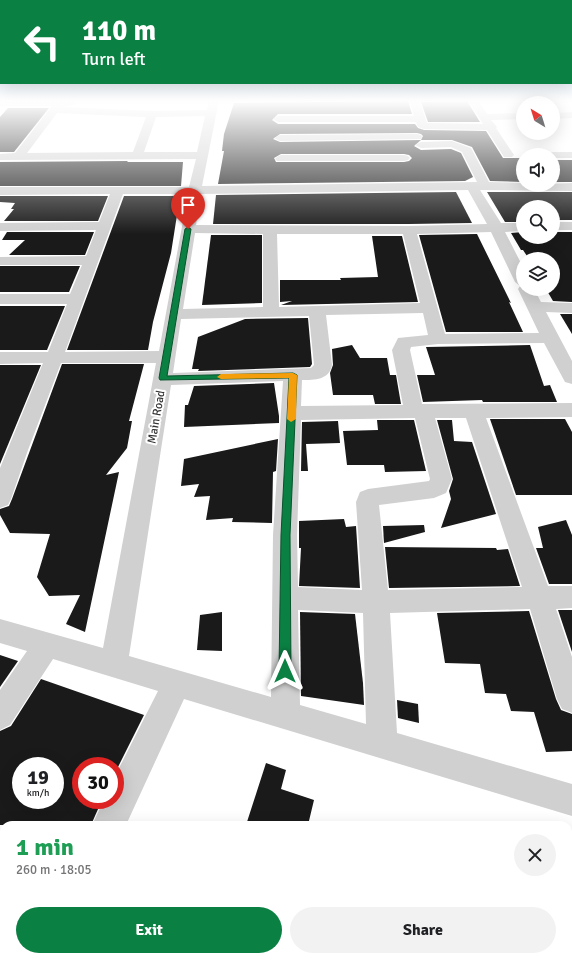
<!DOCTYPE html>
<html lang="en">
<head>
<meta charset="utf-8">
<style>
  :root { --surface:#fff; --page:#f2f2f2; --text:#202124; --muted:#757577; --accent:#0b8043 }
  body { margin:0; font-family:Signika,sans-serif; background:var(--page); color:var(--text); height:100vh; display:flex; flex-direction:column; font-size:15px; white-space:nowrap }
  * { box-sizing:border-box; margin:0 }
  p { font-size:13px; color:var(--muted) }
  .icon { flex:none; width:22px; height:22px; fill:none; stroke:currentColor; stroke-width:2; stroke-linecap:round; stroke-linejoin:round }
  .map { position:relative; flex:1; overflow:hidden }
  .sheet { position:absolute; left:0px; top:821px; width:572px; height:140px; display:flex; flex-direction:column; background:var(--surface); border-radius:12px 12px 0 0; box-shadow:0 4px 16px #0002 }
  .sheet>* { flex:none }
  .hud { position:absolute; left:0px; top:0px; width:572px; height:84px; box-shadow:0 4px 16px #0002; background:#0b8043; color:#fff; overflow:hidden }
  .needle { width:26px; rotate:322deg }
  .controls { position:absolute; left:516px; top:96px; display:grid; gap:8px }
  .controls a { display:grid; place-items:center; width:44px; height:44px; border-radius:50%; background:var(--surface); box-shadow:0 4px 16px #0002; font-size:20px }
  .speed { position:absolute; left:12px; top:757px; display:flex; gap:8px; font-size:20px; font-weight:700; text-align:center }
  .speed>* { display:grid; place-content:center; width:52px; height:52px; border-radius:50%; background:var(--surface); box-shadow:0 4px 16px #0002; line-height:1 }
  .speed small { font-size:10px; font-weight:400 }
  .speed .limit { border:6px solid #d22; background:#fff; color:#111 }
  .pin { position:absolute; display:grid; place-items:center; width:34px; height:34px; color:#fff; margin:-41px -17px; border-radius:50% 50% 50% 0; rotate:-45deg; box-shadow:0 0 4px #0007 }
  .pin .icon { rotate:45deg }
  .me { position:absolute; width:44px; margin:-22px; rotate:0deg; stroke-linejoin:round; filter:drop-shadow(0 0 3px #0008) }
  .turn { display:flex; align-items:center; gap:14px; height:84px; padding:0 16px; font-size:18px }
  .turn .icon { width:52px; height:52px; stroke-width:2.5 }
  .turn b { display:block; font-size:28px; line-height:34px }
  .round { display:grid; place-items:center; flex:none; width:42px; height:42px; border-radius:21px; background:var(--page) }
  .summary { display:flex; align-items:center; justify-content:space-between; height:68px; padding:0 16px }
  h1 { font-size:24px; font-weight:800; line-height:30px; color:#1e9e55 }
  .cta { display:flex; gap:8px; margin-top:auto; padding:8px 16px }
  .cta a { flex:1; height:46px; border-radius:24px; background:var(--accent); color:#fff; font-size:16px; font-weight:800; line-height:46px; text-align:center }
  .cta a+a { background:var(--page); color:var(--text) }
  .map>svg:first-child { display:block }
  .building { fill:#1a1a1a; fill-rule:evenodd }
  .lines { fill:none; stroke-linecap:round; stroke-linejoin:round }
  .minor { fill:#d0d0d0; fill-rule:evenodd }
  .route { fill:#0b8043; stroke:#07532c }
  .slow { fill:#f59e0b }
  .labels { text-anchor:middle; stroke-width:4; stroke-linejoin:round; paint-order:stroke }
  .street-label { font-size:12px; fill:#333; stroke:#fff }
</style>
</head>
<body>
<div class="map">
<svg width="572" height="961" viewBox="0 0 572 961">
  <rect width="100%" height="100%" fill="#fff"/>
  <g class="building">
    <path d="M408,101L412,114H278L272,120L278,124H415L418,128L424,130L486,131L503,158H523V182L490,181L472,147L452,140H421L423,136L421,134L417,133L280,134L273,139L280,142L421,140L414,146L421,150L451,149L461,153L473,177L465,181L218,184L224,151H222L224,134L234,103ZM281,154H404L409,155L412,158L409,161L404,162H276L274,158Z"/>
    <path d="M467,101L480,122H428L421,102Z"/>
    <path d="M8,108H49L14,152H0V117Z"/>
    <rect x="553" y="160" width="19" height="22"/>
    <path d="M128,161L127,162H183L181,186H0V162Z"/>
    <path d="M456,192L472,223L409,224H213L216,195Z"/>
    <path d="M487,192H572V220H553V207H523V222H505Z"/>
    <path d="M0,196H108L98,221H4L14,209H11L15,203L0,202Z"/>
    <path d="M124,196H180L171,253L153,322L148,350H67Z"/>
    <path d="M7,232H94L85,255H9L25,240H2Z"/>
    <path d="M523,232V237H553V232H572V302L553,301L546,289H553V259H529L523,250H521L511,233Z"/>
    <path d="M477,234L511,303L509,302L523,332H446L419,235Z"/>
    <path d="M211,235H262V303L202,305Z"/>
    <path d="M372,236H402L418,302L281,305L292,301L280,302V280H341L340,278L378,277Z"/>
    <path d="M0,266H80L69,292H0Z"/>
    <path d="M0,306H65L47,350H0Z"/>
    <path d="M560,314H572V334Z"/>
    <path d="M308,318L312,364L310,367L198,371L199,369H192L198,337L245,319Z"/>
    <path d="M352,345L360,358H387L390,375H396L401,404H375L373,395H333L330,373L333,365L332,349Z"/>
    <path d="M530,345L544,386L550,385L557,402H483L482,400L423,402L417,375H435L426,347Z"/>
    <path d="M62,364H144L129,421H132L127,448L106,475L119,472L85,632L66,624L80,595L49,596L37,577L50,534L10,533L0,515V509L9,506L12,499Z"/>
    <path d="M0,365H41L0,464Z"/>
    <path d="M274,383L279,416V423L184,427L185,405H188L194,386Z"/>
    <path d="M490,419H565L572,432V495H516Z"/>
    <path d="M377,420H414L426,471L385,472L384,465H347L343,431L378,430Z"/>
    <path d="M437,420H452L454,441L472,442L496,514L441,528L451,499L449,491L453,479Z"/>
    <path d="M338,421L340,443L306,444L308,471H301L302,422Z"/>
    <path d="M278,439L276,471L273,472L272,523L232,522L233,518L206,520L210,496L194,497L199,484L181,486L184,459Z"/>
    <path d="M344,519L346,527L356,526L360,588L299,586L301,548H299V521Z"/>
    <path d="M566,520L572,535V584H549L536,548H543L538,527Z"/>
    <path d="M424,525L425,532L384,543L383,526Z"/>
    <path d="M385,547L496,548L497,550L508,549L520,586L389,588Z"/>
    <path d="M558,610H572V652Z"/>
    <path d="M529,611L556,699L561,710L572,714V751L546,752L534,712L511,711L506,694L485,693L480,664L445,663L437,613Z"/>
    <path d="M222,612V651L197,650L200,615Z"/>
    <path d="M300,612L355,614L363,683L364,705L301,696Z"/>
    <path d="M0,655L18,661L0,687Z"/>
    <path d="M41,679L144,715L115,773V766H81V800H102L91,825H0V731L11,726ZM21,766H55V800H21Z"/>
    <path d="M397,700L418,704L419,723L398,718Z"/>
    <path d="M266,763L286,770L281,789L314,800L308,825H246Z"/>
  </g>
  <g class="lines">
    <g class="minor">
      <path d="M0,100H71L74,101L76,103L74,105L61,107L152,111L207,110L209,100H219L202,186L477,182L462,152L451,147L421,148L415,145L421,142L452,141L471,148L489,182L523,183V185L572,183V191L480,190L501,223H523V231L505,232L523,267V289H534L541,302L572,303V313L546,312L572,361V384L565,382L544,343L438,344L411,347L410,350L422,404L572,403V417L486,418L548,586H572V608L556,609L572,657V713L562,709L557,699L530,609L390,613L397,733L572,784V816L184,699L126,825H92L104,800H115V776L158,691L53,659L10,725L0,730V690L27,651L0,643V619L103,648L156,363H61L28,450L11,499L8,505L0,508V468L43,363L0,364V352H48L67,304H0V294H70L82,265H0V257L86,256L96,230L0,231V223L99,222L110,194L0,195V187H189L196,159L0,160V154L15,153L52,106H0ZM57,113L146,117L133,152L27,153ZM205,116L197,152H144L156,117ZM468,190L487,224L409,226L196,225L201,194ZM123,194H188L159,351L65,352ZM491,232L515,282L520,286L518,289L539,333L445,334L417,234ZM195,233L263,234V307L183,309ZM277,234H403L420,303L279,307ZM423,313L428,335L398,338L392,350L403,405L301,406L302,380C315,380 329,380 332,365L326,315ZM309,316L314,365L311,368L173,373L181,319ZM283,381L273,535L271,697L129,656L171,385ZM415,418L430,479L429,481L368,489L360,492L356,502L362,590L298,587L297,535L301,420ZM435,418H466L522,587L388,590L379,505L434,498L446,493L452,479ZM298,610L363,613L366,724L300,705Z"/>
      <path d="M409,100H419L427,123L483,124L468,100H478L487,114L523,113V119L491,120L497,127L496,128L514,155L512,157H504L487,130L424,129L418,127L416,122H278L273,119L278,116H414Z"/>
      <path d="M572,112V118L553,119V113Z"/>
      <path d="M417,134L421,135L422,137L421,139L280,141L274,138L280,135Z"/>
      <path d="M553,152H572V158H553V155H547L549,153Z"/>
      <path d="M281,155H404L408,156L410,158L408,160L404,161H277L275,159L277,157Z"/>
      <rect x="553" y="222" width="19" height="8"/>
      <path d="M32,957H70L68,961H30Z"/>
      <path d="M154,957H200L202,961H156Z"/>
    </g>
  </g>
  <linearGradient id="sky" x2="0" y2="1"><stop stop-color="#9ec6ea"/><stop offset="0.43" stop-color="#fff"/><stop offset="1" stop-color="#fff" stop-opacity="0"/></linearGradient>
  <rect width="572" height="234" fill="url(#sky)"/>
  <path class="route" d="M188,227L191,229L167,376L293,373L297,375L290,535L291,671L289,675L285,677L281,675L279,671L281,535L289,378L160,380L159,378L185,229Z"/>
  <path class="slow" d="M293,373L297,375L296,419L291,422L287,419L289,378L221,379L217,377L221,374Z"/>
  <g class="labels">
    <g class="street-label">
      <text transform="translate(156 417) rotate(-80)" y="4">Main Road</text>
    </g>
  </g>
</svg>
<div class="controls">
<a><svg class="needle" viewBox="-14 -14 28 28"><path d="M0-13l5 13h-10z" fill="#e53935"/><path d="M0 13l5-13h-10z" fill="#757577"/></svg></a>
<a><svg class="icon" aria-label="sound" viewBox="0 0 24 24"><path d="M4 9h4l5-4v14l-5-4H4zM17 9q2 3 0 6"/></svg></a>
<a><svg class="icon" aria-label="search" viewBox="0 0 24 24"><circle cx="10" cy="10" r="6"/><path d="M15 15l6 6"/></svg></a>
<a><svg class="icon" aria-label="layers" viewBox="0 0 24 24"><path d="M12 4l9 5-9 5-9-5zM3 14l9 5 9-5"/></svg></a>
</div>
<div class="speed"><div>19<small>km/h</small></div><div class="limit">30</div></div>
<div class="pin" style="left:188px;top:229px;background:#d93025"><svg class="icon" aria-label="arrive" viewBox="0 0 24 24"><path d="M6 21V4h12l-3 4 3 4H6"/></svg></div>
<svg class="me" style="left:285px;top:671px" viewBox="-20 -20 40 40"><path d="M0-17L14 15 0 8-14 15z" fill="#0b8043" stroke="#fff" stroke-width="4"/></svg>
<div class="hud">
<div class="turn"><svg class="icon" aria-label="left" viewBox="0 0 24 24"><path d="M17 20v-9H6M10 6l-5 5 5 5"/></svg><div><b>110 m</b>Turn left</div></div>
</div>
<section class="sheet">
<div class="summary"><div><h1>1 min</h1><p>260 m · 18:05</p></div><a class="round"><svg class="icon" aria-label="close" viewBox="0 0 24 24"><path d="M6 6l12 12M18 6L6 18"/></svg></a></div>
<div class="cta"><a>Exit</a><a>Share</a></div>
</section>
</div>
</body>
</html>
